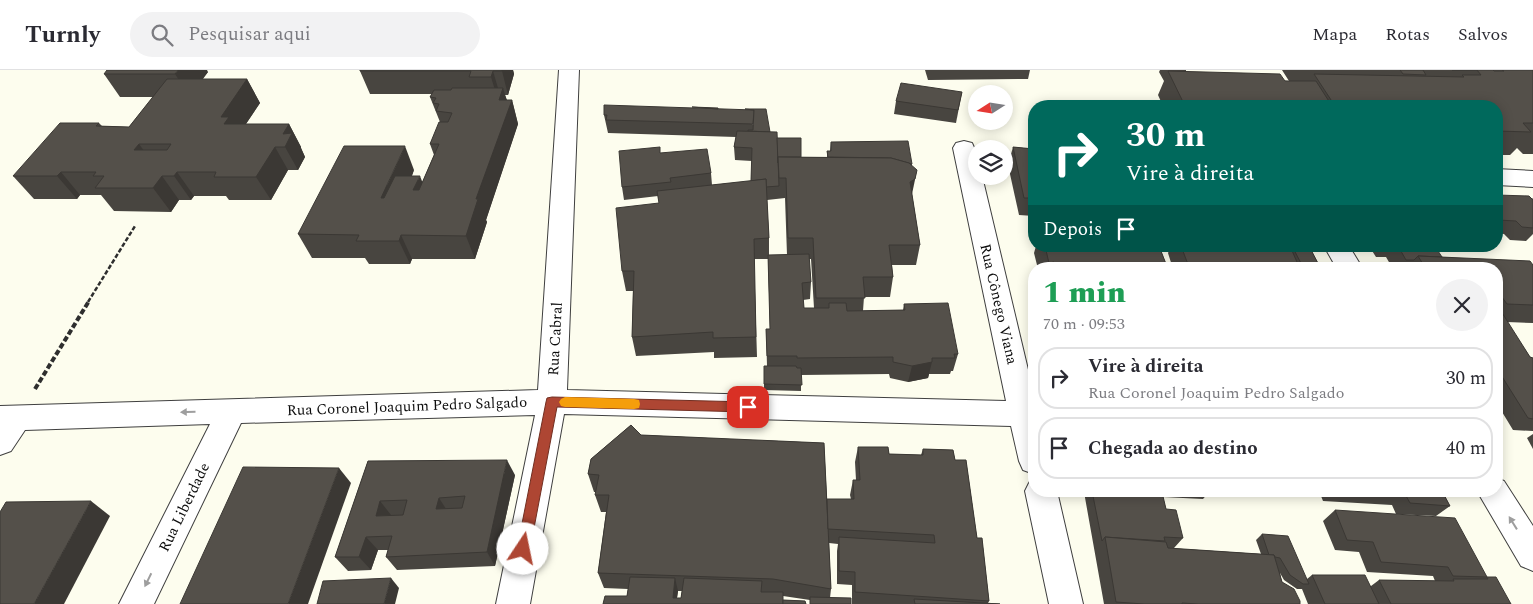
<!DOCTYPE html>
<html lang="pt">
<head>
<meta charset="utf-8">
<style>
  :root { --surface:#fff; --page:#f2f2f3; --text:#2b2b33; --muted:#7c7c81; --line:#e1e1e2 }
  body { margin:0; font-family:Spectral,serif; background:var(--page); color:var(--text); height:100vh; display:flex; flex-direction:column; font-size:19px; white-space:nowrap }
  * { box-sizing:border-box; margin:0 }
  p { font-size:16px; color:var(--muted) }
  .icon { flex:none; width:28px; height:28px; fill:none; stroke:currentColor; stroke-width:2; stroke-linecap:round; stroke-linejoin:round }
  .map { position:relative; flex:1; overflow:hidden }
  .panel { position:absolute; left:1028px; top:192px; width:475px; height:235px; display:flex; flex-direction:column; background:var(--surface); border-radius:20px; box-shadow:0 2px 12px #0003 }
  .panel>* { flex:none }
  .banner { position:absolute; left:1028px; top:30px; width:475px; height:152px; border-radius:20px; box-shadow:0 2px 12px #0003; background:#00695c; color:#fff; overflow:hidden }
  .needle { width:32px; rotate:258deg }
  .fabs { position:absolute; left:968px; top:15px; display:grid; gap:10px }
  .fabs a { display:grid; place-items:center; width:45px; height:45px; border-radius:50%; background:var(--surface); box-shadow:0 2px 12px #0003; font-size:25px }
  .pin { position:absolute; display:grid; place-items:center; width:42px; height:42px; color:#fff; margin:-21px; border-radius:10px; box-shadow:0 2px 8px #0006 }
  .me { position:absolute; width:55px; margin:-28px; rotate:11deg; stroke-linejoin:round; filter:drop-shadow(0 0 4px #0008) }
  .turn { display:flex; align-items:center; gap:18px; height:105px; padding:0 15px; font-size:22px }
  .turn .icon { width:65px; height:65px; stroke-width:2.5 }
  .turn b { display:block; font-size:35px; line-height:42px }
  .then { display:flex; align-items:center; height:48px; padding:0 15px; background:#0003; gap:10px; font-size:19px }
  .round { display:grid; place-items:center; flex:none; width:52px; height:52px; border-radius:26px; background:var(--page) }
  .headline { display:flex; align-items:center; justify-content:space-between; height:85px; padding:0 15px }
  h1 { font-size:30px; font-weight:800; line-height:38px; color:#1e9e55 }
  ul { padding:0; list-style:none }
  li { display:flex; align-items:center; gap:15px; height:62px; margin:0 10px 8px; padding:0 5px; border:2px solid var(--line); border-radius:20px }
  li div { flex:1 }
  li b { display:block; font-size:19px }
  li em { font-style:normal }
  header { display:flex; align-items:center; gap:30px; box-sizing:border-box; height:70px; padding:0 25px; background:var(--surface); border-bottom:1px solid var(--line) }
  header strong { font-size:24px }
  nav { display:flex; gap:28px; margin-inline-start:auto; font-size:18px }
  .search { width:350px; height:45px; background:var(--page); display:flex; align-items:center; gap:12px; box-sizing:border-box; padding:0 18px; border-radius:28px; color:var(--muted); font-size:19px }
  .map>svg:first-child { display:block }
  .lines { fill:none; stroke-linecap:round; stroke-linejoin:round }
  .minor-casing { stroke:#3f3f3f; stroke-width:2 }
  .path-far1 { stroke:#2e2e2e; stroke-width:2.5; stroke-dasharray:4.5 2; stroke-linecap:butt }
  .path { stroke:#2e2e2e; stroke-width:4; stroke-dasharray:5.5 2.5; stroke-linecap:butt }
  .minor { fill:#fff; fill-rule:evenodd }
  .wall { fill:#484540; fill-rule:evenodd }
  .shaded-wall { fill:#3b3834 }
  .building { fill:#54504a; stroke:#3b3834; fill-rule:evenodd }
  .oneway { fill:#9e9e9e }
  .route { fill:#ae4633; stroke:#712e21 }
  .slow { fill:#f59e0b }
  .labels { text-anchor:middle; stroke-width:5; stroke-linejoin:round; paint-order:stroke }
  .street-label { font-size:15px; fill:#0c0c0c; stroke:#fff }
</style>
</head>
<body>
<header>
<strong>Turnly</strong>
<div class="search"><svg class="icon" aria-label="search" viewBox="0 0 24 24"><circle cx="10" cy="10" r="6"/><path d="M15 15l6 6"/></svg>Pesquisar aqui</div>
<nav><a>Mapa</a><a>Rotas</a><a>Salvos</a></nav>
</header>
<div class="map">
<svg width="1533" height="534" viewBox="0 0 1533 534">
  <rect width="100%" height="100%" fill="#fdfdee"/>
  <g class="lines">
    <g class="minor-casing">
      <g id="minor">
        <path d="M559,0H579L567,320L1006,331L953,78L956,73L964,71L972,73L976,82V106H982L1034,325V404L1023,400L1019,391L1011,356L564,344L530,534H496L535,345L241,353L154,534H119L210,354L25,360L11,381L0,385V336L538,320Z"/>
        <path d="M1496,99L1533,101V117L1496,115Z"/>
        <path d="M1324,176H1349L1363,199H1337Z"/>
        <path d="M1496,408L1504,411L1533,456V501L1521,496L1477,421H1496Z"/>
        <path d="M1034,410V421H1057L1083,534H1049L1025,421L1030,411Z"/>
      </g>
    </g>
    <path class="path-far1" d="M88,232L135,156"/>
    <path class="path" d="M35,319L89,231"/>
    <use href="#minor" class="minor"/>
  </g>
  <g class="wall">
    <path d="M513,0L514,4L508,25H505L507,30H512L518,54L486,150L487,152L475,189H412L410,194H369L365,188H312L298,164L414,100L412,106L422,113L434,85L430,74L440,52L430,27L432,24H370L360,1Z"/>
    <path d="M925,0H1030L1028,9L928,10Z"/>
    <path d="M1160,0H1186V2L1289,11L1282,0H1533V84H1523L1517,78L1510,85H1496V36H1163L1158,25L1164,11L1159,2Z"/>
    <path d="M208,2L202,9H247L260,33L246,54H289L301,77V78L305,87L298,100H288L271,130H229L226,126H194L191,130H179L171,142L114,141L101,125H80L77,129H34L13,106L99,53L102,56L129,57L153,27H120L104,4Z"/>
    <path d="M962,22L956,53L894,44L896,31Z"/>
    <path d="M718,39L770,62L801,87H827V81H830L831,72L912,94V124L920,175L916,195H892L893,207L890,227H864L863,241L903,240L904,234L958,284L953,301H951L950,304H929L928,308L908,312L890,308L889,304L801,305V321L764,320V296H767L766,259H770L768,189H754L757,287L714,288V282L636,286L632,267L633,221H626L622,201L659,133L658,126L624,130L622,117L660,83L711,103L712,115L751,111L752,91L735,90L734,77L736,67L608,63L604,45ZM785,128L787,185H769V168L767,130ZM809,189H811L814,238H804L803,230L810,229L811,212Z"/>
    <path d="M1013,77L1034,79V146L1019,145L1008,95Z"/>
    <path d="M1496,125L1533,129V164L1526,171L1510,170L1504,164L1496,163Z"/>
    <path d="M1036,176H1159L1168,199H1038L1034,183Z"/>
    <path d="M1171,176H1309L1321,199H1173L1168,183Z"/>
    <path d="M1369,176H1426L1423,180L1443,187L1533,195V253L1507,252L1530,287L1533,288V361L1513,360L1496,332V199H1393L1386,187H1376Z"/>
    <path d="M631,355L641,365L824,373L827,429H851L850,425L853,410H856L855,392L858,377H888L889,384L921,385L923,379L953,380L955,390H966L977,468H982L989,531L988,533L1000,534H852V515L837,514V481L838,474L829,473L831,519L830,528H851V534H810V530L783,526V530L805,531L806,534H603L605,526H627L628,519L604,518L598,503L606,442H601L595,425L596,422H594L588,404L591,389ZM678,521H682L681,528H677Z"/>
    <path d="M1533,364V379L1527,368Z"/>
    <path d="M368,391L515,405L495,496L397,500L386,487L388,480H378L371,500L348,501L335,487Z"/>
    <path d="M1074,421H1210L1203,429L1163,427L1166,439L1183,468L1174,478H1168L1261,484L1256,470L1262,464L1307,509L1312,505L1371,516L1379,510L1435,511L1433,506L1367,502L1359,482L1335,480L1323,451L1335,440L1487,507L1511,534H1308L1302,519H1297L1284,510L1280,503L1282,512L1300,534H1104L1084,422Z"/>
    <path d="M1319,421H1442L1450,436L1436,446L1396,444L1392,435L1323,431Z"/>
  </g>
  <g class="shaded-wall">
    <path d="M178,0H207L208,2L190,27L175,4Z"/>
    <path d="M502,0H513L514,4L508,25L502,1Z"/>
    <path d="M493,1L500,25L498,30L491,7Z"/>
    <path d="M247,9L260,33L239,64L224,54L221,47Z"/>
    <path d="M503,18L509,38L512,30L518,54L486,150L487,152L475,189L466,166L476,129L499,30Z"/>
    <path d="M289,54L301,77V78L305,87L298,100L285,77L283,64Z"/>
    <path d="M139,74L156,97L134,80Z"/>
    <path d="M405,76L414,100L392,152L381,128Z"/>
    <path d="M275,77L288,100L271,130L256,107Z"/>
    <path d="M917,100L911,129L910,112Z"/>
    <path d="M61,102L80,125L77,129L57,106Z"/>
    <path d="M177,102L194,126L191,130L174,106Z"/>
    <path d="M162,106L179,130L171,142L153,118Z"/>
    <path d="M420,106L429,129L413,120Z"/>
    <path d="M401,165L412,189L410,194L399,171Z"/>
    <path d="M932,292L928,308L908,312L912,296Z"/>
    <path d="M507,390L515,405L495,496L487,482Z"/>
    <path d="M339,398L351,413L308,534H288Z"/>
    <path d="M439,428L448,442L436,439Z"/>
    <path d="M91,431L110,446L64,534H34Z"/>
    <path d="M380,431L391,445L376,446Z"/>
    <path d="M366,467L378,480L371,500L359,487Z"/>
    <path d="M391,508L399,518L395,534H384Z"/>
    <path d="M675,508L678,521L676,534L673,528Z"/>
  </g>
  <g class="building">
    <path d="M107,0H178L175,4H104Z"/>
    <path d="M360,0H502V1H493L491,7H469L471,1H360Z"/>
    <path d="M1400,0H1423L1426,5L1403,4Z"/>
    <path d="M1452,0H1493L1494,1H1504L1502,0H1533V53H1523L1531,62L1496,61V36H1335L1314,4L1464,7L1462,5H1481L1477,0Z"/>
    <path d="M1168,1L1280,4L1285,11H1316L1332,36H1185Z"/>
    <path d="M167,9H247L221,47H229L224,54H289L283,64L292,63L285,77H275L256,107H214L216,102H177L174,106H162L153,118H95L104,106H93L96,102H61L57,106H13L60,53H99L96,56L129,57ZM139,74H171L167,80H134Z"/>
    <path d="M901,13L962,22L958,40L896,31Z"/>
    <path d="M452,18H503L499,30H512L476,129H478L466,166L401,165L399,171H356L359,165L298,164L344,76H405L381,128H384L395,106H420L413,120H419L439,74H430L439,52H448L452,43L436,41L439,34L433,33L436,28L430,27L434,20H451Z"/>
    <path d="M604,35L754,40L753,54L606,50L607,45H604Z"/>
    <path d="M692,37L718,38V39Z"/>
    <path d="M745,39H766L770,62L748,61V60H753L754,40Z"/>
    <path d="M737,61L777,62L779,116L766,117V109L751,111L752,78L734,77Z"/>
    <path d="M777,68H801V87H778V93Z"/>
    <path d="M908,71L912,94L891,88L828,87L827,81H831V72Z"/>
    <path d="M660,77V83L707,79L711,103L670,108L671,112L622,117L619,81Z"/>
    <path d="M1013,77L1034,79V128H1024Z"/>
    <path d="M778,87L891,88L909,93L917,100L915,109L910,112L920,175H889L893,207H863L865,228H816L813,168H788L786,108H779Z"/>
    <path d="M766,109L769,168L754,169L756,267L713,268V262L632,267L634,201H622L616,138L659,133L657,121Z"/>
    <path d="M1496,125L1529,126L1532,129H1533V158L1522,157L1516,151L1498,150L1496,148Z"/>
    <path d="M1045,176H1159L1168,199H1056L1054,192L1049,193Z"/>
    <path d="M1181,176H1290L1300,199H1250L1189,197Z"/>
    <path d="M1292,176H1309L1321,199H1304Z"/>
    <path d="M1398,176H1413L1416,180L1438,181L1442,187L1418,186L1414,190H1406Z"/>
    <path d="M809,184L811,212L802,213L804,238H829V233H846L847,241L905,240L904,234L948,233L958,284H954L955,288H932V292L912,296L893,292V287L797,288V286H767L766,259H770L768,185Z"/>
    <path d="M1418,186L1530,191L1533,195V235L1507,234L1496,219V199H1426Z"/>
    <path d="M1496,238H1499L1530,287L1533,288V349L1528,348L1496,297Z"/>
    <path d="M764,296H796L797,298H801L802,315L764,314Z"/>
    <path d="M631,355L641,365L824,373L831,519L773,509L598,503L609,425H595L599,405L588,404L591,389Z"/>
    <path d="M858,377H888L889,384L923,385V379L953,380L955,390H966L977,468H982L989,531L855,522V502L839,501V467L935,473L934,465L828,459L827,429H854L853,410H860Z"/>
    <path d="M507,390L487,482L386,487L392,466L366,467L359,487H335L368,391ZM465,426L462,438L436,439L439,428ZM407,430L403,445L376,446L380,431Z"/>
    <path d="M243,397L339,398L288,534H180Z"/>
    <path d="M1092,421H1135L1136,425L1151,426L1150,421L1162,422L1166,439L1176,440L1183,468L1164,467L1165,471L1105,467L1102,471Z"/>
    <path d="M1359,421H1442L1450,436L1410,433L1405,424Z"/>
    <path d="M91,431L34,534H0V442L6,432Z"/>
    <path d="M1335,440L1455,448L1487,507H1496L1511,534H1391L1379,510L1454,511L1453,509H1488L1487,507L1453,506L1448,497L1381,492L1373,472L1347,470Z"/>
    <path d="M1262,464L1288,466L1309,514H1303L1290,505L1280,488L1275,487L1274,485H1269Z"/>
    <path d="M1105,467L1166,472L1168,478L1274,485L1282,512L1294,519L1300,531V534H1198L1182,533V534H1144L1116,532Z"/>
    <path d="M1312,505H1365L1379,534H1325Z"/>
    <path d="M630,507L675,508L673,528H681L684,508L762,511L761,522H783V534H603L605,526H627Z"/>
    <path d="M391,508L384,534H317L323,511Z"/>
    <path d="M810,527L851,528V534H810Z"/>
    <path d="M914,529L1000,534H915Z"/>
    <path d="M783,530L805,531L806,534H783Z"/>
  </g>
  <defs><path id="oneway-solid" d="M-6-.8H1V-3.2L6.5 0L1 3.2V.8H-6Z" transform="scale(1.25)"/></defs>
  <g class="oneway">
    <use href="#oneway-solid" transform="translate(188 342) rotate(179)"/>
    <use href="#oneway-solid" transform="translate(1513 453) rotate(-122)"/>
    <use href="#oneway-solid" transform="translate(148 510) rotate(116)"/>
  </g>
  <path class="route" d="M552,327L748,332L752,333L754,337L752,340L748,342L557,337L530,479L528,483L523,485L519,483L517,479L546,332L547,328Z"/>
  <path class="slow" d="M565,327L634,329L639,330L640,334L639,338L634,339L565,337L561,336L559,332L561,329Z"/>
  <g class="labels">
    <g class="street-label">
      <text transform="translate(999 234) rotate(77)" y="5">Rua Cônego Viana</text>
      <text transform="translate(555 269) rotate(-87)" y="5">Rua Cabral</text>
      <text transform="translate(407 336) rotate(-2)" y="5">Rua Coronel Joaquim Pedro Salgado</text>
      <text transform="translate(184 437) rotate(-64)" y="5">Rua Liberdade</text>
    </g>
  </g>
</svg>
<div class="fabs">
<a><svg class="needle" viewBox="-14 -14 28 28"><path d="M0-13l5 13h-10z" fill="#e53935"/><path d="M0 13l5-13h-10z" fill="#7c7c81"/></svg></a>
<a><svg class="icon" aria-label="layers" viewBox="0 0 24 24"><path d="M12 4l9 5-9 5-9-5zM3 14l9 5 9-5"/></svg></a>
</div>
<div class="pin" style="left:748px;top:337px;background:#d93025"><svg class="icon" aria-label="arrive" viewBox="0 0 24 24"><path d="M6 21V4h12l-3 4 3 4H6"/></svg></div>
<svg class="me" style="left:523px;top:479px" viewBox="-20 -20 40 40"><circle r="19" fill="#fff"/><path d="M0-13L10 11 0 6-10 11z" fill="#ae4633"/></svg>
<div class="banner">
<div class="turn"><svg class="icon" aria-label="right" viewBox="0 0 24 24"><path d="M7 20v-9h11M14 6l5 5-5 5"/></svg><div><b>30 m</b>Vire à direita</div></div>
<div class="then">Depois<svg class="icon" aria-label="arrive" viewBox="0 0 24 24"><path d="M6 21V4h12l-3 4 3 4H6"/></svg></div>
</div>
<section class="panel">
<div class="headline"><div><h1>1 min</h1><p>70 m · 09:53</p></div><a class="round"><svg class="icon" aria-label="close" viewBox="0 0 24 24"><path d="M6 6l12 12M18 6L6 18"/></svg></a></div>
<ul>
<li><svg class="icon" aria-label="right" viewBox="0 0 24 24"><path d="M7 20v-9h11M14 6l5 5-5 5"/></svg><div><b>Vire à direita</b><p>Rua Coronel Joaquim Pedro Salgado</p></div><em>30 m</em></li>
<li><svg class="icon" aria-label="arrive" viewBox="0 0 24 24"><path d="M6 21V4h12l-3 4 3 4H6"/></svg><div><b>Chegada ao destino</b></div><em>40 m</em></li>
</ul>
</section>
</div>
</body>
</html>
